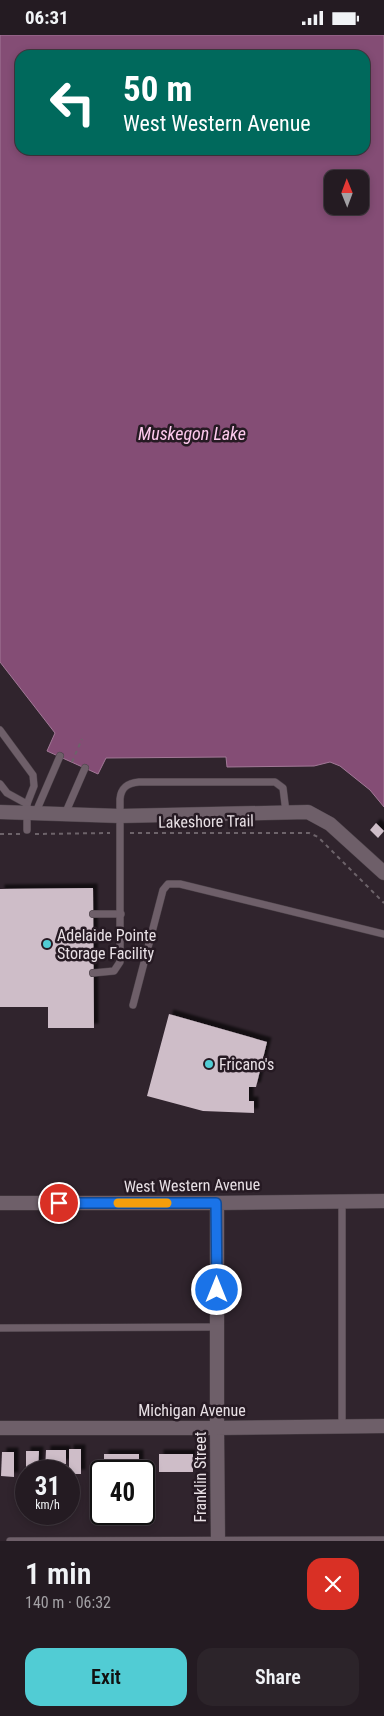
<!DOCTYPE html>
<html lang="en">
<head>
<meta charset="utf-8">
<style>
  :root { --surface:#241b22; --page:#2c242a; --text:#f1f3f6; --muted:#a3a1a5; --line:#413940; --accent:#51ccd4 }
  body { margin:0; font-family:"Roboto Condensed",sans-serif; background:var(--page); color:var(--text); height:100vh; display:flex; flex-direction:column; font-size:19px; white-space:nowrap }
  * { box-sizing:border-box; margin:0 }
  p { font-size:16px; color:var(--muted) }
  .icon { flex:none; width:28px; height:28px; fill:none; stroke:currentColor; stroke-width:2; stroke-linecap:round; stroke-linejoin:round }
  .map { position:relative; height:1506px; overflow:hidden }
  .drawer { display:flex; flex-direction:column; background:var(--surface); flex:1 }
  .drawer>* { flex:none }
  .guide { position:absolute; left:15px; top:15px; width:355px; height:105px; border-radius:15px; box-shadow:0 2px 8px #0003,0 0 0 1px var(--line); background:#00695c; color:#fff; overflow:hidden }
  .needle { width:32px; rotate:359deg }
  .fabs { position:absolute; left:324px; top:135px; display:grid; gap:10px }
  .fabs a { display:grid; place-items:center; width:45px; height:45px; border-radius:10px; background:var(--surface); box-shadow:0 2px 8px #0003,0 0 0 1px var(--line); font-size:25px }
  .speed { position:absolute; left:15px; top:1425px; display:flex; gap:10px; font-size:25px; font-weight:700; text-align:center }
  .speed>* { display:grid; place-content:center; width:65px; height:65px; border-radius:50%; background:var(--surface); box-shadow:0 2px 8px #0003,0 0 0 1px var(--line); line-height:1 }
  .speed small { font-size:12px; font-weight:400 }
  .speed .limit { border:2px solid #111; border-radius:8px; background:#fff; color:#111 }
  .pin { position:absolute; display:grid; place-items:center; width:42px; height:42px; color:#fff; margin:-21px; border:2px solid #fff; border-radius:50%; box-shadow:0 1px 5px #0007 }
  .me { position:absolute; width:55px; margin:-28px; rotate:0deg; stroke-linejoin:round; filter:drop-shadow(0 0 4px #0008) }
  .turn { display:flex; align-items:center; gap:18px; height:105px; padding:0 25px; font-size:22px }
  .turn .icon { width:65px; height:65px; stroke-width:2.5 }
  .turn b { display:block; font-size:35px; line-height:42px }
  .round { display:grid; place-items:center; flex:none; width:52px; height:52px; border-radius:15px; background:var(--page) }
  .head { display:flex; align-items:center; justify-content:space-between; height:85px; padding:0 25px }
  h1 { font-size:30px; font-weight:600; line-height:38px }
  .cta { display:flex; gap:10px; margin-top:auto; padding:10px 25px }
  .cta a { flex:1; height:58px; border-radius:15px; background:var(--accent); color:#111; font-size:20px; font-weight:600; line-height:58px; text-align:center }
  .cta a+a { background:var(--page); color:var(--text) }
  .status { display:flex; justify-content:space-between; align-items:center; height:35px; padding:0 25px; background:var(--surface); direction:ltr }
  .status svg { height:14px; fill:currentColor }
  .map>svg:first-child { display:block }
  .water { fill:#844d75; stroke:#a27997; fill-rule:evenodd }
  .building { fill:#cebdc8; filter:url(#shadow) }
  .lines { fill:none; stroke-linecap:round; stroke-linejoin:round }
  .service-casing { stroke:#4a4047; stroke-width:8 }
  .minor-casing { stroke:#4a4047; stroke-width:15 }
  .tertiary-casing { stroke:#4a4047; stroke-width:15 }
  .path { stroke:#6d636a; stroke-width:2; stroke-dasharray:4 4; stroke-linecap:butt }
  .service { stroke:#6e5f69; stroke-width:7 }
  .minor { stroke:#6e5f69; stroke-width:14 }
  .tertiary { stroke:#6e5f69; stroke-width:14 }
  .route-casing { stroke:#114b97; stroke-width:12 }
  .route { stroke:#1a73e8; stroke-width:9 }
  .slow { stroke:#f59e0b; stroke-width:9 }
  .poi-dot { fill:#51ccd4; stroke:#261a23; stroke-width:2 }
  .labels { text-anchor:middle; stroke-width:5; stroke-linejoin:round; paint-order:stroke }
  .street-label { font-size:16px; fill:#e8e0e5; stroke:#261a23 }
  .poi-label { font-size:16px; fill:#e8e0e5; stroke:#261a23; text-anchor:start }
  .water-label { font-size:18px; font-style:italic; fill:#fdcaed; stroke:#261a23 }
</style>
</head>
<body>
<div class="status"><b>06:31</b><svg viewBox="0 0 49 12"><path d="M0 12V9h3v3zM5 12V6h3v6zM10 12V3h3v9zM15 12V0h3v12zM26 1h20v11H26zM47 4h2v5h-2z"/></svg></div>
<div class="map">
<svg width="384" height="1506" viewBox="0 0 384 1506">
  <defs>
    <filter id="shadow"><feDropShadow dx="4.5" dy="-4.5" stdDeviation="1" flood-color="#0009"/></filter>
  </defs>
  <rect width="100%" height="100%" fill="#30242d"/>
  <path class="water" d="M0,0H384V772L370,755L340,731L330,727L314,731L227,732L226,722L106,723L98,739L47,716L55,698L0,627ZM20,20H365V115H20ZM332,144H360V171H332Z"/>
  <g class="building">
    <path d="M376,788L384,796L378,803L370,795Z"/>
    <path d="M93,853L94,993H48V972H0V854Z"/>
    <path d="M169,979L267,1007L256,1052H249V1066H254V1078L203,1076L147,1061Z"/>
    <rect x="69" y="1414" width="12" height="25"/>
    <path d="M46,1415H66V1429H58V1435L45,1436Z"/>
    <path d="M26,1416H39L38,1436H26Z"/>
    <path d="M2,1417H14V1442L1,1441Z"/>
    <rect x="104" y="1419" width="35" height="17"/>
    <rect x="159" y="1419" width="34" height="18"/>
  </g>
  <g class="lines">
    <g class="service-casing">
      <g id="service">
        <path d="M0,695L33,740L34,751L27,769V795"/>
        <path d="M0,749L7,758L27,769"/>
        <path d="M35,779L60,721"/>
        <path d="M65,779L85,733"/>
        <path d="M93,879H121"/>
        <path d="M93,938L114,936L120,927V764C121,752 128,748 139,747H275L283,753L286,777"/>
        <path d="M133,970L163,855L168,849H180L384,899"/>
        <path d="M342,1165V1391"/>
        <path d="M0,1293L217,1292"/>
        <path d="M10,1506L384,1505"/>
      </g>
    </g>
    <g class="minor-casing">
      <g id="minor">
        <path d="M0,777L120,781L308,777L330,789L384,838"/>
        <path d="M0,1168H217"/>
        <path d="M218,1506L217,1393L384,1391"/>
      </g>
    </g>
    <g class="tertiary-casing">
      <path id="tertiary" d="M0,1393H217V1168L384,1166"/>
    </g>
    <g class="path">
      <path d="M72,727L82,704"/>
      <path d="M130,798H309L318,802L384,868"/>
      <path d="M0,799H20"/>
      <path d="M35,799L110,798"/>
    </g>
    <use href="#service" class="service"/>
    <use href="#minor" class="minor"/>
    <use href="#tertiary" class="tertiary"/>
  </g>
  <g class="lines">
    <g class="route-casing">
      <path id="route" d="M59,1168H216L217,1255"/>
    </g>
    <use href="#route" class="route"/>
    <path class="slow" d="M118,1168H167"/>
  </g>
  <g class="poi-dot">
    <circle cx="47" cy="909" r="5"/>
    <circle cx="209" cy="1029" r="5"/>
  </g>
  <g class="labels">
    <g class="street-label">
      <text transform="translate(206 786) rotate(-1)" y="6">Lakeshore Trail</text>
      <text transform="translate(192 1150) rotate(-1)" y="6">West Western Avenue</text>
      <text x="192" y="1381">Michigan Avenue</text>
      <text transform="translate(200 1442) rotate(-90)" y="6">Franklin Street</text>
    </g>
    <g class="poi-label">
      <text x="57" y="906">Adelaide Pointe<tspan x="57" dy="18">Storage Facility</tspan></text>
      <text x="219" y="1035">Fricano's</text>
    </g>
    <g class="water-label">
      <text x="192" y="405">Muskegon Lake</text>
    </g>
  </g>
</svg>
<div class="fabs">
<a><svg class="needle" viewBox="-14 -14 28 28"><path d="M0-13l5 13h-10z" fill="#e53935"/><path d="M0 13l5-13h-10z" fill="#a3a1a5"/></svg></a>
</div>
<div class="speed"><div>31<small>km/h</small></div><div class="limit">40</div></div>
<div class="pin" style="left:59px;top:1168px;background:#d93025"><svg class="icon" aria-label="arrive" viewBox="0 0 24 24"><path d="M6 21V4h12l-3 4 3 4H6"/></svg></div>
<svg class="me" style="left:217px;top:1255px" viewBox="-20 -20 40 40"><circle r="17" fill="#1a73e8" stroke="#fff" stroke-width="3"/><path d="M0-11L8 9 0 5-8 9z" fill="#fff"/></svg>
<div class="guide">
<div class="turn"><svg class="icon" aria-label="left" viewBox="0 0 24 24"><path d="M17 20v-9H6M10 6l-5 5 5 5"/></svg><div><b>50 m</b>West Western Avenue</div></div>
</div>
</div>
<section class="drawer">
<div class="head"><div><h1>1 min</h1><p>140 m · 06:32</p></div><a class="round" style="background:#d93025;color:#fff"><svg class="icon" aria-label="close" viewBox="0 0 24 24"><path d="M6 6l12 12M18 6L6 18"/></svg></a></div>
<div class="cta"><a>Exit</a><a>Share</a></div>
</section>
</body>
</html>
